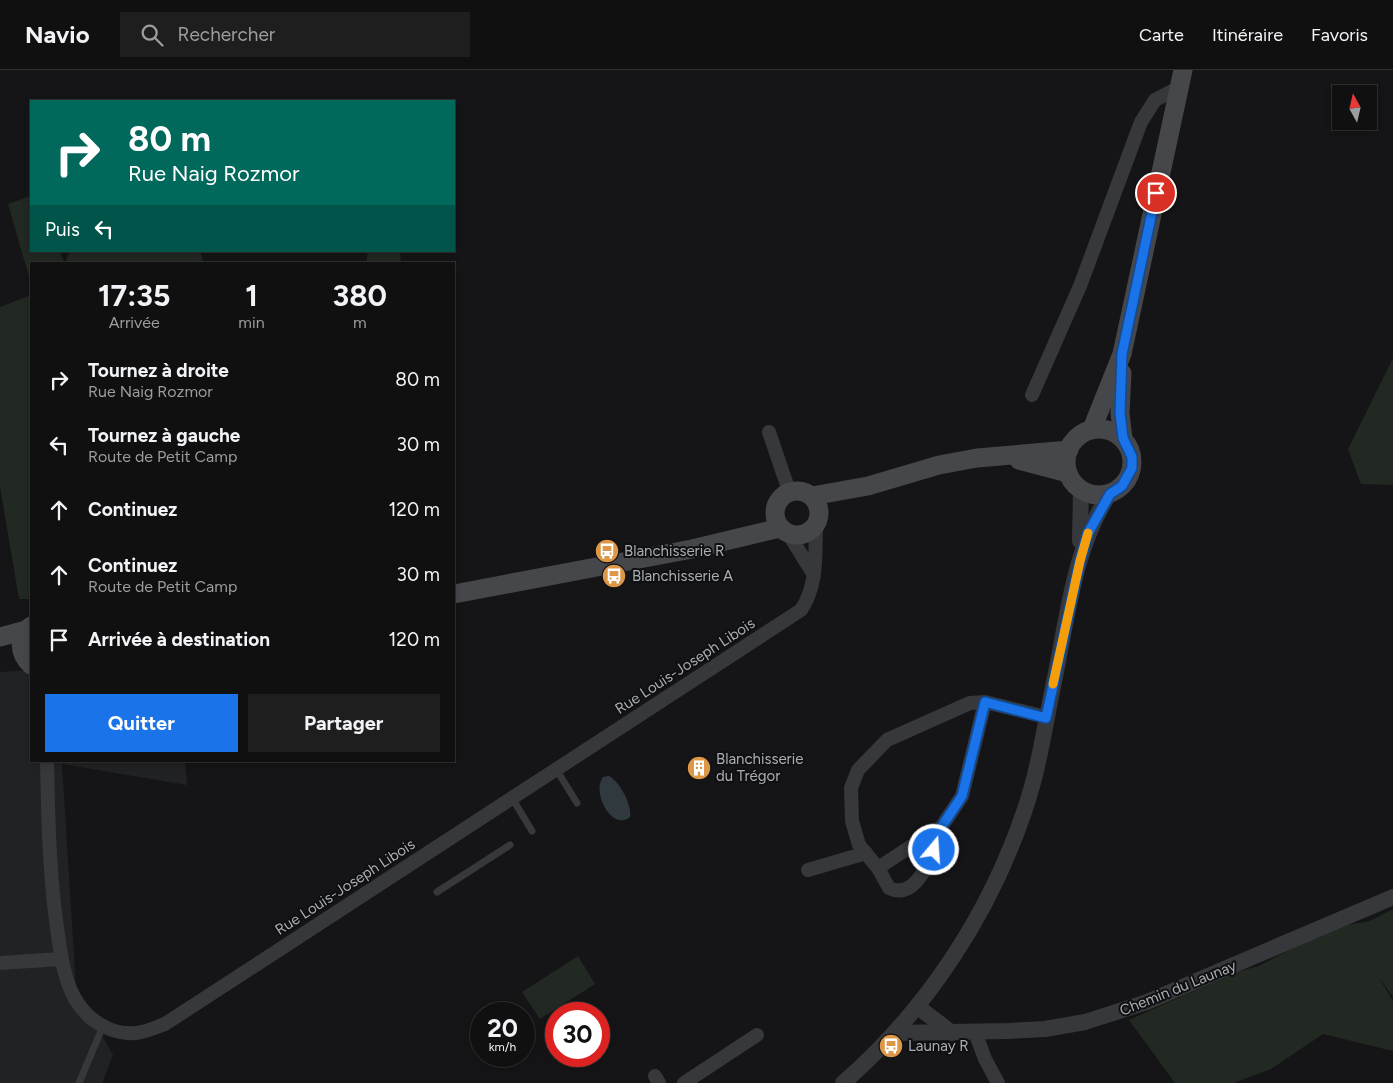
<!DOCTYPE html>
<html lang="fr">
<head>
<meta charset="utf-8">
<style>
  :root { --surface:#101011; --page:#1e1e1f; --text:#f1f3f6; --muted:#9c9d9f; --line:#303031; --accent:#1a73e8 }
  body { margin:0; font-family:Figtree,sans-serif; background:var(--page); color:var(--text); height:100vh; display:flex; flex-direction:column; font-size:19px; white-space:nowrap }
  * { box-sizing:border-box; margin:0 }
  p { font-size:16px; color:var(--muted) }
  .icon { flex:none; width:28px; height:28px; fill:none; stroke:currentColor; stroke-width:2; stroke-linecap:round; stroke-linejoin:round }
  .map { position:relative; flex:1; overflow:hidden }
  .panel { position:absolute; left:30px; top:192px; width:425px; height:500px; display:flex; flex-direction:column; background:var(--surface); border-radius:0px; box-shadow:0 2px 8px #0003,0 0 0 1px var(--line) }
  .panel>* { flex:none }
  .banner { position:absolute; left:30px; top:30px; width:425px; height:152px; border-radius:0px; box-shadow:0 2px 8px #0003,0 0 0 1px var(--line); background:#00695c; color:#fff; overflow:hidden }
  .needle { width:32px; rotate:352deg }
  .fabs { position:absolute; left:1332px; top:15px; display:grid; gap:10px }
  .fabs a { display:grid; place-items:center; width:45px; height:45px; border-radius:0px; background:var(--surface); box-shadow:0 2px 8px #0003,0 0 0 1px var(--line); font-size:25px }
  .speed { position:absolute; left:470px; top:932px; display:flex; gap:10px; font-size:25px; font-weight:700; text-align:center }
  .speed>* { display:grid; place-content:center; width:65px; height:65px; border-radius:50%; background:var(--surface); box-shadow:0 2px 8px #0003,0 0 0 1px var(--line); line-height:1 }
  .speed small { font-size:12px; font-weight:400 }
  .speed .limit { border:8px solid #d22; background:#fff; color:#111 }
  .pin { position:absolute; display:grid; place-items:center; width:42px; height:42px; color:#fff; margin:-21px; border:2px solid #fff; border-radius:50%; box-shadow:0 1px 5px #0007 }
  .me { position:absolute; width:55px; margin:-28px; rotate:18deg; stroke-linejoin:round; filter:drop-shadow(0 0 4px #0008) }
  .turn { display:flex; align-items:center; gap:18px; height:105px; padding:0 15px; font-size:22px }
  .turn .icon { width:65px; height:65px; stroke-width:2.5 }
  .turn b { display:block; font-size:35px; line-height:42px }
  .then { display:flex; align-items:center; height:48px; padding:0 15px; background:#0003; gap:10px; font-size:19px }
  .eta { display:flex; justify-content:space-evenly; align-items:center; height:85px; text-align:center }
  .eta b { font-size:30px; font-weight:700; line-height:35px }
  .action { display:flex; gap:10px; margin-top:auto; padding:10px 15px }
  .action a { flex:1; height:58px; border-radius:0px; background:var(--accent); color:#fff; font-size:20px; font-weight:700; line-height:58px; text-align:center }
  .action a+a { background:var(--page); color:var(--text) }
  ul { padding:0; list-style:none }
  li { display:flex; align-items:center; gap:15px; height:65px; padding:0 15px }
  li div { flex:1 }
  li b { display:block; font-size:19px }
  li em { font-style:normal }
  header { display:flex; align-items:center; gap:30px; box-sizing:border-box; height:70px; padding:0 25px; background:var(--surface); border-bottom:1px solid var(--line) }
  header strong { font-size:24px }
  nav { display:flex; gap:28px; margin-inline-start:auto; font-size:18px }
  .search { width:350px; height:45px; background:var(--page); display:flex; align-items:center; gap:12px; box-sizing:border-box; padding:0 18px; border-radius:0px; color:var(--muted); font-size:19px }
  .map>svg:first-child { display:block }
  .built { fill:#212224 }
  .green { fill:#222822 }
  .water { fill:#30393e }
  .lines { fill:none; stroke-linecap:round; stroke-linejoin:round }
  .service { stroke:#37383b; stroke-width:7 }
  .minor { stroke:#37383b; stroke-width:14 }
  .tertiary { stroke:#37383b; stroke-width:16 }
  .secondary { stroke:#45474b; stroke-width:19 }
  .route-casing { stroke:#114b97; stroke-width:12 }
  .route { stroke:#1a73e8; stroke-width:9 }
  .slow { stroke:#f59e0b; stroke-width:9 }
  .labels { text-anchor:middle; stroke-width:4; stroke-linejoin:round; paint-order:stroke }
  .poi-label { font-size:15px; fill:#a9aeb5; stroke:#101012; text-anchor:start }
  .street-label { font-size:15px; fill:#a9aeb5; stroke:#101012 }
</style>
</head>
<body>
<header>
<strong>Navio</strong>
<div class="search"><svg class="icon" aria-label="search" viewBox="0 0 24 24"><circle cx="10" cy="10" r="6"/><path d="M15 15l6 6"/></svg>Rechercher</div>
<nav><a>Carte</a><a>Itinéraire</a><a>Favoris</a></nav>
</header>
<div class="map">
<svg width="1393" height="1013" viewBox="0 0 1393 1013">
  <rect width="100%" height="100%" fill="#151517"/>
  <path class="built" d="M31,600V691H185L187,715L62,694L76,918L113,985L102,1013H0V602Z"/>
  <g class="green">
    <path d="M30,126L31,181H59L65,193L70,181H200L204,194H31V214L8,134Z"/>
    <path d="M368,181H400L401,194H366Z"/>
    <path d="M31,225V529H19L0,417V237Z"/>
    <path d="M1393,288V415L1361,414L1348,379Z"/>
    <path d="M1393,839V927L1378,906L1393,931V981L1323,964L1271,999L1234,1013H1175L1129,950L1236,902L1259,896L1297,876L1347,855L1370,851Z"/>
    <path d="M578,886L595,914L540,949L522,922Z"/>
  </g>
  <path class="water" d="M609,706C620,712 632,735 630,747C612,762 591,722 603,707Z"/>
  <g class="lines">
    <g class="service">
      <path d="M556,699L577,733"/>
      <path d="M512,728L532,761"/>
      <path d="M437,822L510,775"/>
      <path d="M79,1013L103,956"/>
    </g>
    <g class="minor">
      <path d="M1032,325L1080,216L1141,52L1155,30L1180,17"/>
      <path d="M769,362L789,421"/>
      <path d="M788,463L814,505"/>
      <path d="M985,632L962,726L942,756L878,798L859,775L852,751L851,718L858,700L887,670L970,633L985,632L1046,647"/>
      <path d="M47,691C48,742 49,792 55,843C61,883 62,935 103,956C112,961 125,964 136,963C146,962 156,957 165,954L801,540C818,515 815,484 816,455"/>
      <path d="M878,798L889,818C919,833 935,777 942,756"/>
      <path d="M808,800L866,783"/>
      <path d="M0,893L61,889"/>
      <path d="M975,962L985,989L998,1013"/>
      <path d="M655,1006L659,1013"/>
      <path d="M684,1013L757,965"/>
    </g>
    <g class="tertiary">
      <path d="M1080,471L1081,420"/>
      <path d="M918,937L952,963"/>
      <path d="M896,963L1008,961L1045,959L1085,952L1147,932L1393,827"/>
      <path d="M843,1013C926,941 990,844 1025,739C1039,699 1046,649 1055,607C1068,545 1074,477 1110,423"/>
    </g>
    <g class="secondary">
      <path d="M1122,303L1120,343L1123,369"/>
      <circle cx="1099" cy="392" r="33"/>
      <path d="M1092,359L1122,284L1183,0"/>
      <path d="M1019,390L1068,403"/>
      <circle cx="797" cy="443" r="22"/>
      <path d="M812,426L868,416L939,395L977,388L1069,380"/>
      <path d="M454,524L692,479L780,458"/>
      <path d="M31,556C17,567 19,584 31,595"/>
      <path d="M0,567L26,560"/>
    </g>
  </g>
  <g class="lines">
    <g class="route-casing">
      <path id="route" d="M934,780L942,756L962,726L985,632L1046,648L1080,491L1088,463L1110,424L1122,416L1132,398V387L1123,368L1120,343L1122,284L1156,123"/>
    </g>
    <use href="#route" class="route"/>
    <path class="slow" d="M1053,614L1080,491L1088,463"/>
  </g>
  <defs>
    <g id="bus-disc" transform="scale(1.25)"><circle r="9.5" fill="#dc9848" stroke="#101012"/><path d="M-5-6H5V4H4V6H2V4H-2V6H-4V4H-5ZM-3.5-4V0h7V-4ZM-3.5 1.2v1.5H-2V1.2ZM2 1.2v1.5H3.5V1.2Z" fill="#fff"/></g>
    <g id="building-disc" transform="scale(1.25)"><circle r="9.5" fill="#dc9848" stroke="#101012"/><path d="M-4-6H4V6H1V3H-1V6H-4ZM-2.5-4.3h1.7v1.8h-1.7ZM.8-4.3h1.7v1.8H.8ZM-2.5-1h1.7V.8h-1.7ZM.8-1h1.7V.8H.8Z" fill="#fff"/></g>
  </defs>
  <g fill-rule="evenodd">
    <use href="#bus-disc" x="607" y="481"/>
    <use href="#bus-disc" x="614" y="506"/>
    <use href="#building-disc" x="699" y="698"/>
    <use href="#bus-disc" x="891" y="976"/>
  </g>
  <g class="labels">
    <g class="poi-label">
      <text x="624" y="486">Blanchisserie R</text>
      <text x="632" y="511">Blanchisserie A</text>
      <text x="716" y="694">Blanchisserie<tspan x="716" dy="17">du Trégor</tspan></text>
      <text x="908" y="981">Launay R</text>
    </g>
    <g class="street-label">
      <text transform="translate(685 596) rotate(-33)" y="5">Rue Louis-Joseph Libois</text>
      <text transform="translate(345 817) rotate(-33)" y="5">Rue Louis-Joseph Libois</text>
      <text transform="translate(1178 918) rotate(-22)" y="5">Chemin du Launay</text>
    </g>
  </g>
</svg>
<div class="fabs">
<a><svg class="needle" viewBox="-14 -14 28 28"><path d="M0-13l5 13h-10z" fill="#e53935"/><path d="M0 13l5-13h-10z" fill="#9c9d9f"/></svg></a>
</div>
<div class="speed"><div>20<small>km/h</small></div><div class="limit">30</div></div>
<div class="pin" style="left:1156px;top:123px;background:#d93025"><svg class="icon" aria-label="arrive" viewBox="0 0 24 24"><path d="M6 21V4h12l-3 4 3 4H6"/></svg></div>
<svg class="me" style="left:934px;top:780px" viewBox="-20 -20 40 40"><circle r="17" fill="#1a73e8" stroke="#fff" stroke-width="3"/><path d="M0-11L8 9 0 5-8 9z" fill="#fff"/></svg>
<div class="banner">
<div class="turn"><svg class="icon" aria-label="right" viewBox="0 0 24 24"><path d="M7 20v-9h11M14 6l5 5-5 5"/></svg><div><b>80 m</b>Rue Naig Rozmor</div></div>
<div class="then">Puis<svg class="icon" aria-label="left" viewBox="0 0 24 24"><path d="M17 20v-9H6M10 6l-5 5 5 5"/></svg></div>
</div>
<section class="panel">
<div class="eta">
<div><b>17:35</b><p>Arrivée</p></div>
<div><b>1</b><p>min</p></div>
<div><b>380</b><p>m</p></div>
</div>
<ul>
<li><svg class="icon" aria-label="right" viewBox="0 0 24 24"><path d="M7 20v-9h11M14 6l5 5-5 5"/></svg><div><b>Tournez à droite</b><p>Rue Naig Rozmor</p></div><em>80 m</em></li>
<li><svg class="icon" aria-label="left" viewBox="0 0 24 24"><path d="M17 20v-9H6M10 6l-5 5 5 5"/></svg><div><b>Tournez à gauche</b><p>Route de Petit Camp</p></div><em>30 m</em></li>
<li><svg class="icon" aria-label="ahead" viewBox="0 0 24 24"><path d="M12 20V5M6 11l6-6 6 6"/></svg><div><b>Continuez</b></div><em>120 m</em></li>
<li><svg class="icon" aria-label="ahead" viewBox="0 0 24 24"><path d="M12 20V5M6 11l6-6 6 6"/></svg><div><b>Continuez</b><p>Route de Petit Camp</p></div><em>30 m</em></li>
<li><svg class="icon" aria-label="arrive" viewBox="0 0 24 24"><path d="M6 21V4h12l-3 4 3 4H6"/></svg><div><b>Arrivée à destination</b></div><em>120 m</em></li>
</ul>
<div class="action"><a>Quitter</a><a>Partager</a></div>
</section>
</div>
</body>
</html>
